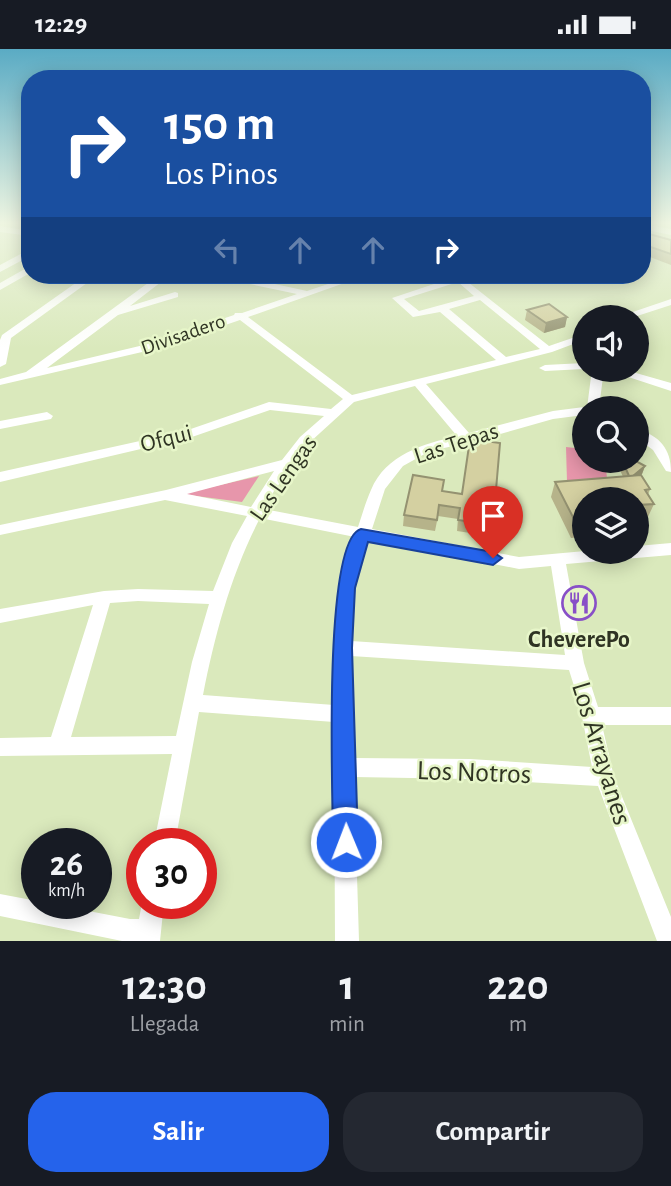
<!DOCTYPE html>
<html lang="es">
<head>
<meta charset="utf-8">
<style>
  :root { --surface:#171b24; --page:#242831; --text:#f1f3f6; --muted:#9ea1a6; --accent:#2563eb }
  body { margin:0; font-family:"Alegreya Sans",sans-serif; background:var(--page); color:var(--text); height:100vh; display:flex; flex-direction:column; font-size:26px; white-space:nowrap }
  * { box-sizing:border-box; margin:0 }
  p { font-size:23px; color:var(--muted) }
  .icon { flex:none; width:38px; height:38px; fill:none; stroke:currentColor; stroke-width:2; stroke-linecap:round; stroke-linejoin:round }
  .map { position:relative; height:892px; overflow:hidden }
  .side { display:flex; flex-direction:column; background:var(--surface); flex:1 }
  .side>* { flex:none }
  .hud { position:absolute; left:21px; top:21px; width:630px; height:214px; border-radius:28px; box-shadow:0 4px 18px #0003; background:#1a4fa0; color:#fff; overflow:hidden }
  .controls { position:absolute; left:572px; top:256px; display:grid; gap:14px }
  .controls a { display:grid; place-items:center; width:77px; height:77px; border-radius:50%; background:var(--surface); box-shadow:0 4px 18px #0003; font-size:35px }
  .speed { position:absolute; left:21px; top:779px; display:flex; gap:14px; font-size:35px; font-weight:700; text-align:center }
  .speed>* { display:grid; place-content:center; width:91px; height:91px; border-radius:50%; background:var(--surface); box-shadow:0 4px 18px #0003; line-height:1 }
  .speed small { font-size:18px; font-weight:400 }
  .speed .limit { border:10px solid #d22; background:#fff; color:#111 }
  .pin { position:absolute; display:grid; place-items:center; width:60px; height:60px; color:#fff; margin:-72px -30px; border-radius:50% 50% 50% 0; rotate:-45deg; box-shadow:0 0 7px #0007 }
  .pin .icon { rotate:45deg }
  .me { position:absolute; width:77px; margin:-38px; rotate:359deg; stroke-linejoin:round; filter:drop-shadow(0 0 5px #0008) }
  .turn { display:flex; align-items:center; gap:24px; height:147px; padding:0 28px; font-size:32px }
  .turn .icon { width:91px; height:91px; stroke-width:2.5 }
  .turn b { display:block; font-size:49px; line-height:60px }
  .lanes { display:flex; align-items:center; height:66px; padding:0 28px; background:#0003; justify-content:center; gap:35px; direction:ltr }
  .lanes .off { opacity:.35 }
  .eta { display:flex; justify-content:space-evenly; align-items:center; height:119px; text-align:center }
  .eta b { font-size:42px; font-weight:700; line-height:49px }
  .action { display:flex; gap:14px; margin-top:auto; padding:14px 28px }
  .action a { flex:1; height:80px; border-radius:28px; background:var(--accent); color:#fff; font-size:28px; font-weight:700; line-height:80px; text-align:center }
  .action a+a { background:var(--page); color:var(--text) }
  .status { display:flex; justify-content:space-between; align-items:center; height:49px; padding:0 35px; background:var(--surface); direction:ltr }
  .status svg { height:19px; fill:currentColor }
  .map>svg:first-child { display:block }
  .green { fill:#e796ab }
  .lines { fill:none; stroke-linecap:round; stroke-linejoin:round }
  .minor { fill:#fff; fill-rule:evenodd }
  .wall { fill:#b6b38a }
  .shaded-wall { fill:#949271 }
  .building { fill:#d4d0a1; stroke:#949271; stroke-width:2 }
  .route { fill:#2563eb; stroke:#184099; stroke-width:2 }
  .labels { text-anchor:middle; stroke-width:5; stroke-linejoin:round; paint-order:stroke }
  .far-street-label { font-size:21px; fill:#2f3423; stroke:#e7f6c9 }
  .street-label { font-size:24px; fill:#2f3423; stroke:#e7f6c9 }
  .poi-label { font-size:24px; font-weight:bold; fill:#2f3423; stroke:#e7f6c9 }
  .near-street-label { font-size:28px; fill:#2f3423; stroke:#e7f6c9 }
</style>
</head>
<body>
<div class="status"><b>12:29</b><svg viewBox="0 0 49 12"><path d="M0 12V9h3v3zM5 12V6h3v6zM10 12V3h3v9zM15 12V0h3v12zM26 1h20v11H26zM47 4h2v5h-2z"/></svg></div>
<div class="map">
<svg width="671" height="892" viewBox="0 0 671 892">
  <rect width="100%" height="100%" fill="#dae9bc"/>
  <g class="green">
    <path d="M566,398L584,400V411H605L608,438L567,433Z"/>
    <path d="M259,427L242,453L181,445Z"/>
  </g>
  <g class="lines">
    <g class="minor">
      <path d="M642,175L671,180V186L642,180Z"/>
      <path d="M0,177L30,182V187L0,183Z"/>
      <path d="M30,200V207L0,223V216Z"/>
      <path d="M30,217V224L0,241V234Z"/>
      <path d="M87,226H98L11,289L6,315L0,318V291L2,286Z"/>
      <path d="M159,226H170L130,257L175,243L178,244V248L118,266L47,319L148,295L234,266L235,264H242L297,245L221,229L217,226H233L307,242L355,226H367L248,268L352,346L496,311L440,263L413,268L392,249L452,229L450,226H459L549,297L584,285V291L552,303L426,335L469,384L553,362L584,358V366L553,370L472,393L430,402L403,417L385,440L372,480L519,508L585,502H637V497L671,494V506L566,515L584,614L598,658H671V676H602L614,728L671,868V892H657L598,737L470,730L354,728L359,892H335L334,673L199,663L175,794H154L172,705L0,707V689L51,688L93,556L0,574V560L104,542L138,540L213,542L232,494L247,467L165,451L0,486V476L166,441L282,411L300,388L324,367L270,361L192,388L0,433V423L185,382L269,353L331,360L343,350L240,271L155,300L0,336V330L26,323ZM458,233L474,247L419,262L404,250ZM480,251L540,300L506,308L449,260ZM415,337L457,387C424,395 386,405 371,441C366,452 362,466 358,478L264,460L274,442L309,394L354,353ZM274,422L251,458L187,445ZM260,469L355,488L338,539L333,599L334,656L203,646C215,585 231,525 260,469ZM369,491L519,520L551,517L565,606L351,592L354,539ZM138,552L209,555L192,613L176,687L71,688L110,554ZM351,607L569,621L579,653L592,718L470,710L354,709Z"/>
      <path d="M671,250V256L634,268H618Z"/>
      <path d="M584,314V320L545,322L539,319L545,316Z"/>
      <path d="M592,320H622L671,334V342L604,320L599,359H587Z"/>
      <path d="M47,363L53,367L51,370L0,380V372Z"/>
      <path d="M637,380C660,387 671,400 671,423L666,422L653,401L637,389Z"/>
      <path d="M0,845L37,852V854H47L130,870H139L142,854H164L160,892H122L0,867Z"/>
    </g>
  </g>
  <g class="wall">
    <path d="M642,183L671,191V216L642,205Z"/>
    <path d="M527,261L567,268L565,278L544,284L525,271Z"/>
    <path d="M616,411H634L645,417L642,425L640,426L650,440L648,446L654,455L647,470H645L639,483L637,484V450H584V488L571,489L551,448L555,433L623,428Z"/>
    <path d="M442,442L493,476L490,487L457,482L458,470L438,467L435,482L403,477L404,466Z"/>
  </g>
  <g class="shaded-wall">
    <path d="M567,268L565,278L544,284L546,274Z"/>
    <path d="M645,417L642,425L627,436L630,429Z"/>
  </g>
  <g class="building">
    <path d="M642,183L671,191V205L642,195Z"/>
    <path d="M549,255L567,268L546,274L527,261Z"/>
    <path d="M470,390L500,394L493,476L458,471L460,459L439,456L437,471L404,466L413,426L444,431L442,442L462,445Z"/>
    <path d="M622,411H634L645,417L633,427H629Z"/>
    <path d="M641,426L650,440L645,441L654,455L638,456L646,469H637V450H584V473L576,474L555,433Z"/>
  </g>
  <linearGradient id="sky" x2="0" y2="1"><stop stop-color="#5aabc4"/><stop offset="0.58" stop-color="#eef5e1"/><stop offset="1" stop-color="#eef5e1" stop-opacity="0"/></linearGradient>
  <rect width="671" height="300" fill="url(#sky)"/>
  <path class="route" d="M361,480L493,503L502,509L493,516L368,493L355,539L352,599L358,793L354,801L346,805L337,801L333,793C333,749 322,491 361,480Z"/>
  <defs>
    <g id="restaurant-ring" transform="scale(1.75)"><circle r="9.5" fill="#e7f6c9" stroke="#8850c7" stroke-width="1.5"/><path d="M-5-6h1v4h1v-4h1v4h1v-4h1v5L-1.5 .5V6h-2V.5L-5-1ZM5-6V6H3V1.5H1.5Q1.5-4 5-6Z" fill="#8850c7"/></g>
  </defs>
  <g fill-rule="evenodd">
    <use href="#restaurant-ring" x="579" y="554"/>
  </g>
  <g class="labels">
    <g class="far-street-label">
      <text transform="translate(183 285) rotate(-19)" y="7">Divisadero</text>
    </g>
    <g class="street-label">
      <text transform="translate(166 389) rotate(-14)" y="8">Ofqui</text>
      <text transform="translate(456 394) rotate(-18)" y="8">Las Tepas</text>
      <text transform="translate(283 429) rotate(-55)" y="8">Las Lengas</text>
    </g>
    <g class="poi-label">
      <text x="579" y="598">CheverePo</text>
    </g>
    <g class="near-street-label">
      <text transform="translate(603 704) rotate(73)" y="10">Los Arrayanes</text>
      <text transform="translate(474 722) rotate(2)" y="10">Los Notros</text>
    </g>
  </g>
</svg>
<div class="controls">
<a><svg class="icon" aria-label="sound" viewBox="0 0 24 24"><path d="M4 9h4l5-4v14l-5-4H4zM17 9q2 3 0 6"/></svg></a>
<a><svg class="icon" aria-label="search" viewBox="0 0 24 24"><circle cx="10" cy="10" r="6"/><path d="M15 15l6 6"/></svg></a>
<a><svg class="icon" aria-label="layers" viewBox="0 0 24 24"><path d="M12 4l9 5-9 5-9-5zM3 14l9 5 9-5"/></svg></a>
</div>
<div class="speed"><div>26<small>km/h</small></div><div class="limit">30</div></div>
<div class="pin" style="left:493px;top:509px;background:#d93025"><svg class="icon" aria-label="arrive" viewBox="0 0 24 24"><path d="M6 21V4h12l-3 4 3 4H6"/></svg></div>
<svg class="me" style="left:346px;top:793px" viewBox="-20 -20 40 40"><circle r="17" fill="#2563eb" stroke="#fff" stroke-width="3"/><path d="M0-11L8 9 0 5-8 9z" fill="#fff"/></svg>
<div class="hud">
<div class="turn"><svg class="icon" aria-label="right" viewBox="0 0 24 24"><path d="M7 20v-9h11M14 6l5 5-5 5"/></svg><div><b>150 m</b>Los Pinos</div></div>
<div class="lanes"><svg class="icon off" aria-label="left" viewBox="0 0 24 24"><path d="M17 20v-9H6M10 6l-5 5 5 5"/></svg><svg class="icon off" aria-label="ahead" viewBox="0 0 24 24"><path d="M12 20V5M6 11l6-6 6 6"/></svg><svg class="icon off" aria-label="ahead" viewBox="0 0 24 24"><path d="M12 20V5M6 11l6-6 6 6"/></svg><svg class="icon" aria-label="right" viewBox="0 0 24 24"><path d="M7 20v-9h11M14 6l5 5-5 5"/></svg></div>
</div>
</div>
<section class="side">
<div class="eta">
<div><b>12:30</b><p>Llegada</p></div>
<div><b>1</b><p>min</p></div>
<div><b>220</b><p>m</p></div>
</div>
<div class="action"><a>Salir</a><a>Compartir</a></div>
</section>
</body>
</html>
